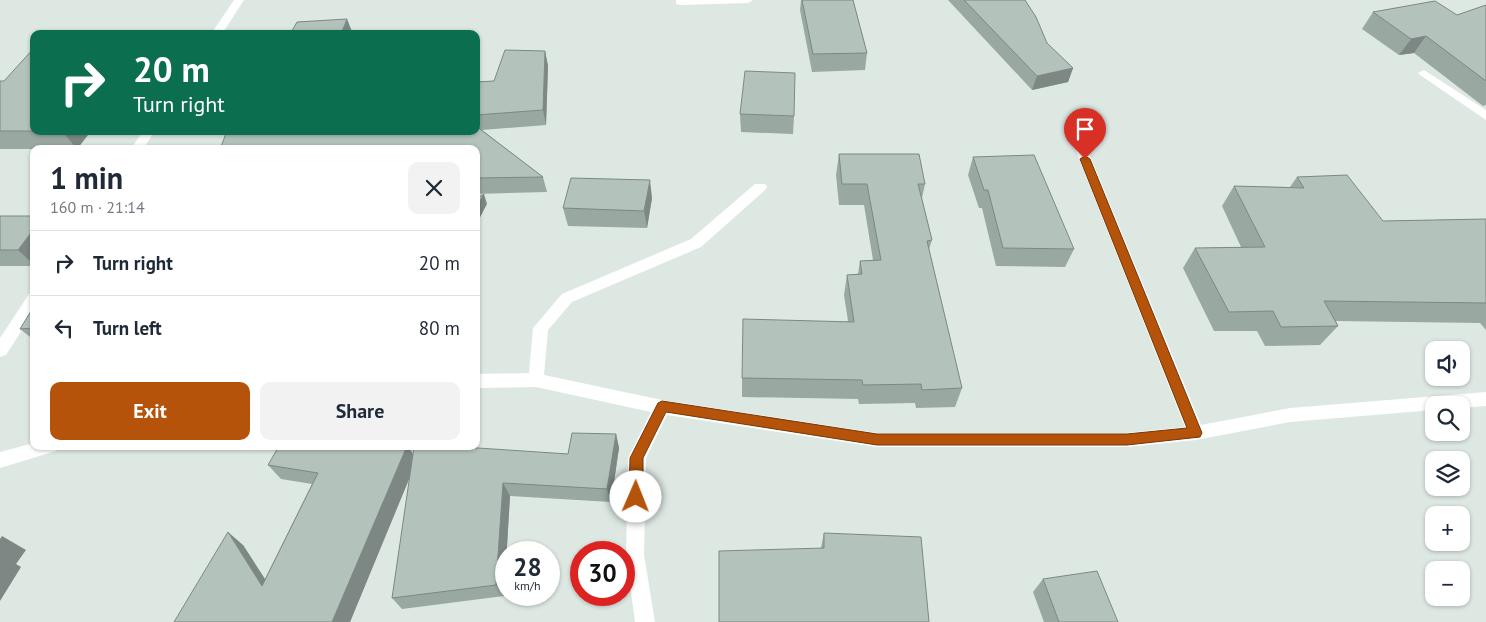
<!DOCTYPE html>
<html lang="en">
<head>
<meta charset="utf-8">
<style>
  :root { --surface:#fff; --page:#f2f2f3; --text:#1f2937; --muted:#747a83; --line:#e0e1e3; --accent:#b45309 }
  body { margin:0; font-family:"PT Sans",sans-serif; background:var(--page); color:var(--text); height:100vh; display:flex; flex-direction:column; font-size:19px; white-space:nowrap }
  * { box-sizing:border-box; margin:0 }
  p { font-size:16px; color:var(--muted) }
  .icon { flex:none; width:28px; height:28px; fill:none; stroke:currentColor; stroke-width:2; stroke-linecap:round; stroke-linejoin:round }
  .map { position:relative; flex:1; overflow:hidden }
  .sheet { position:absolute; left:30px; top:145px; width:450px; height:305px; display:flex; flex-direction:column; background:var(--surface); border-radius:10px; box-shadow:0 1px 4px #0004 }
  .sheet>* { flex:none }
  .guide { position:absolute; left:30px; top:30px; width:450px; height:105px; border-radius:10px; box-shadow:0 1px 4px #0004; background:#0b6e4f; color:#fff; overflow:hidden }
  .tools { position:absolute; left:1425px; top:341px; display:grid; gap:10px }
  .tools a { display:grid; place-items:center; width:45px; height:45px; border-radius:10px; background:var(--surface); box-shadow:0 1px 4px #0004; font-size:25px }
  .speed { position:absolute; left:495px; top:541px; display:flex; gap:10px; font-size:25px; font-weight:700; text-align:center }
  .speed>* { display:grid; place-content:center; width:65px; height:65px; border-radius:50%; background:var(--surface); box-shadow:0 1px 4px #0004; line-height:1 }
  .speed small { font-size:12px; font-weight:400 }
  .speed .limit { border:8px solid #d22; background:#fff; color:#111 }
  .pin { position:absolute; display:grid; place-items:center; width:42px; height:42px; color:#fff; margin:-51px -21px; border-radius:50% 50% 50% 0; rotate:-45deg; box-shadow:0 0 5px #0007 }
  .pin .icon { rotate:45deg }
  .me { position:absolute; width:55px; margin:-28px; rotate:1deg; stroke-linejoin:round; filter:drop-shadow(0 0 4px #0008) }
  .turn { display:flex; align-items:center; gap:18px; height:105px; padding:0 20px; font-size:22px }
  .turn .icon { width:65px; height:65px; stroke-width:2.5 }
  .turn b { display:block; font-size:35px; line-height:42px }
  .round { display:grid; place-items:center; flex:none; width:52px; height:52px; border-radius:10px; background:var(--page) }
  .overview { display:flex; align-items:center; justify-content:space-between; height:85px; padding:0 20px }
  h1 { font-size:30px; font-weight:600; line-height:38px }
  .button { display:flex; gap:10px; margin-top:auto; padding:10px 20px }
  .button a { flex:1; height:58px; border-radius:10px; background:var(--accent); color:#fff; font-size:20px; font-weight:600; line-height:58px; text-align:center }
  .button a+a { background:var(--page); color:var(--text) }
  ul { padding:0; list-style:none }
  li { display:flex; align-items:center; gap:15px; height:65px; padding:0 20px; border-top:1px solid var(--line) }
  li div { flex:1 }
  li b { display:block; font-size:19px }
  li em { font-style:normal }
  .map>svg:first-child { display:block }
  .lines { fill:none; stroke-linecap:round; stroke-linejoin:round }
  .street { fill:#fff; fill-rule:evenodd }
  .wall { fill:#9aa8a2 }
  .shaded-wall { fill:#7d8884 }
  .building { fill:#b3c3bc; stroke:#7d8884 }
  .route { fill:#b45309; stroke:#753606 }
</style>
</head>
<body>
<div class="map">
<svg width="1486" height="622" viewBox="0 0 1486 622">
  <rect width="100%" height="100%" fill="#dde8e3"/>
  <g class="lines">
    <g class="street">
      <path d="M234,0H244L222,34H211Z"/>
      <path d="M676,0H753L748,3L680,5L676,4Z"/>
      <path d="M1424,70L1486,110V120L1420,75L1418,73Z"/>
      <path d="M143,131H155L143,149H131Z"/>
      <path d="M1078,137L1084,141L1201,425L1290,408L1486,392V406L1461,408V405H1434V410L1290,422L1196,440L1127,447H877L667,415L646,458L644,555L655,622H635L626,555L628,458L651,412L536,387L476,388V374L529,373L533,328L562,294L691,239L755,184H765L767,187L765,190L701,247L572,302L548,330L544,375L662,400L877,433H1127L1185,427L1072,141Z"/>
      <path d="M34,292V311L6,355L0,357V338L29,294Z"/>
      <path d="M34,443V446H58L56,451L0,468V452Z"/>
    </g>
  </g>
  <g class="wall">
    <path d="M801,0H853L867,53L865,70L812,72L800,10Z"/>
    <path d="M948,0H1025L1047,43L1073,68L1068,82L1032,90Z"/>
    <path d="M1486,5V105L1483,106L1414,53L1399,55L1362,29L1373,12L1457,15Z"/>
    <path d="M545,51L548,66L546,125L482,130L543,177L547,192L476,194V82L494,81Z"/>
    <path d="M0,81L34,131H91L77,149H0Z"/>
    <path d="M740,114L794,116L793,134L741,132Z"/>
    <path d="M839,154L925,184L922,198L932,240L929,249L962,388L955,407L916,408L915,403L859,404L858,399L742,397V378L848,321L844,295L847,275L858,274L860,261L873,260L864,205H839L836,175Z"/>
    <path d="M973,157L1074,249L1065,267L996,266L982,208H979L968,175Z"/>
    <path d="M1297,177L1383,221L1486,219V330L1480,323L1336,321L1338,326L1320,345L1265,346L1257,331H1214L1183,268L1195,248L1241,247L1222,206L1234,186L1290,187Z"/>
    <path d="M652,198L647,228L568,226L563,208Z"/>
    <rect x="0" y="216" width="34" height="50"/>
    <path d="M34,306V340L20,329Z"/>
    <path d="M616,434L619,448L611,502L510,496L504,596L402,609L392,598L410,476L350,622H174L243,545L265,579L312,484L281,479L268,465L408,446L413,455L422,448L568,454Z"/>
    <path d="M824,533L929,622L821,548Z"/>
    <path d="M1043,579L1118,622H1044L1033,592Z"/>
  </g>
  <g class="shaded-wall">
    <path d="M347,19L353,34H341Z"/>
    <path d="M1426,36L1414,53L1399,55L1411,39Z"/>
    <path d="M545,51L548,66L546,125L543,110Z"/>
    <path d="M1073,68L1068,82L1032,90L1037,76Z"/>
    <path d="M62,131H91L77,149Z"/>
    <path d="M650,180L652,198L647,228L644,211Z"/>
    <path d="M484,194L487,204L476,225V208Z"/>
    <path d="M34,229V265L18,250Z"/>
    <path d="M616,434L619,448L611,502L607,489Z"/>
    <path d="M407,446H408L417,460L350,622H332Z"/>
    <path d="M503,483L510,496L504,596L496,585Z"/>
    <path d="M228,532L243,545L277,598L262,586Z"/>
    <path d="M2,536L26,550L16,564L21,567L0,601V539Z"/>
  </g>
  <g class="building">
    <path d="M802,0H853L867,53L813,54Z"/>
    <path d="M964,0H1025L1036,17L1047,43L1073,68L1037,76Z"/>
    <path d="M1435,1L1457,15L1486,5V81L1426,36L1411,39L1373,12Z"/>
    <path d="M347,19L341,34H290L297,22Z"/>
    <path d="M34,48V131H0V81H4Z"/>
    <path d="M505,50L545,51L543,110L476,115V82L494,81Z"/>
    <path d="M745,71L795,73L794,116L740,114Z"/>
    <path d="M476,126L543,177L476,178V149H220L227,131H476Z"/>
    <path d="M839,154H919L925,184H918L932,240L927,241L962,388L922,390L921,384L863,385L862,380L742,378L743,319L854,322L847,275L862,274L860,261L881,260L867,184H842Z"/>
    <path d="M1034,155L1074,249L1003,248L988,190H984L973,157Z"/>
    <path d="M1347,175L1383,221L1486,219V303L1324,301L1338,326L1281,327L1273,311L1229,312L1195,248L1265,247L1234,186L1304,188L1297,177Z"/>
    <path d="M571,178L650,180L644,211L563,208Z"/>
    <path d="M484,194L476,208V199Z"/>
    <path d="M0,216H34V229L18,250H0Z"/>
    <path d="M34,306V328L20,329Z"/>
    <path d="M572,433L616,434L607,489L503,483L496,585L392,598L414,447L422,448V446H448L568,454Z"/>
    <path d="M279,446H407L332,622H174L228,532L262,586L318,473L268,465Z"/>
    <path d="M824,533L921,537L929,622H719V551L824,548Z"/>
    <path d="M1097,571L1118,622H1059L1043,579Z"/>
  </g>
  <path class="route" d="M1085,156L1090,159L1202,433L1200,437L1127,445H877L666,412L643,458V497L641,501L636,503L631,501L629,497L630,458L658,403L662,401L877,434H1127L1187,428L1080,159Z"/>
</svg>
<div class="tools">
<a><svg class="icon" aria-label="sound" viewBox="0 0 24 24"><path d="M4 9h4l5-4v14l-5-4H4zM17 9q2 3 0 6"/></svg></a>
<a><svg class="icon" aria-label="search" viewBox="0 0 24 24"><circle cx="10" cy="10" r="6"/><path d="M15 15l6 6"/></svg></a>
<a><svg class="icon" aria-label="layers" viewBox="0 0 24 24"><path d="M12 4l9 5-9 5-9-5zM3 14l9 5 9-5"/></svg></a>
<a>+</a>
<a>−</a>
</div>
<div class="speed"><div>28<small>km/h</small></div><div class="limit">30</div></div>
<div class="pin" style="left:1085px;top:159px;background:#d93025"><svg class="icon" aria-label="arrive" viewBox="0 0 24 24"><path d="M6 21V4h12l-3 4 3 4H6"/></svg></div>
<svg class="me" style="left:636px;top:497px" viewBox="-20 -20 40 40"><circle r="19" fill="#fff"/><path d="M0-13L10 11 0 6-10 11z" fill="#b45309"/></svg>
<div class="guide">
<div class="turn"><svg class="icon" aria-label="right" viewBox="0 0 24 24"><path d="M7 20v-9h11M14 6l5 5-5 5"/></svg><div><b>20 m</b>Turn right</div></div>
</div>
<section class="sheet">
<div class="overview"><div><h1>1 min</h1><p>160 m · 21:14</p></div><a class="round"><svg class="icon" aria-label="close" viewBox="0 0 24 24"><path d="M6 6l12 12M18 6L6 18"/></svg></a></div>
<ul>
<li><svg class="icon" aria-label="right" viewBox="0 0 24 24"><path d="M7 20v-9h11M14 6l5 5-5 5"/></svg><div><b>Turn right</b></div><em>20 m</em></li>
<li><svg class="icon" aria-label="left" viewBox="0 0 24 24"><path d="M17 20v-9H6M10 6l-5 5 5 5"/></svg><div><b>Turn left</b></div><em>80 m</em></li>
</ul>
<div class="button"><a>Exit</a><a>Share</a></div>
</section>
</div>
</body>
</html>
